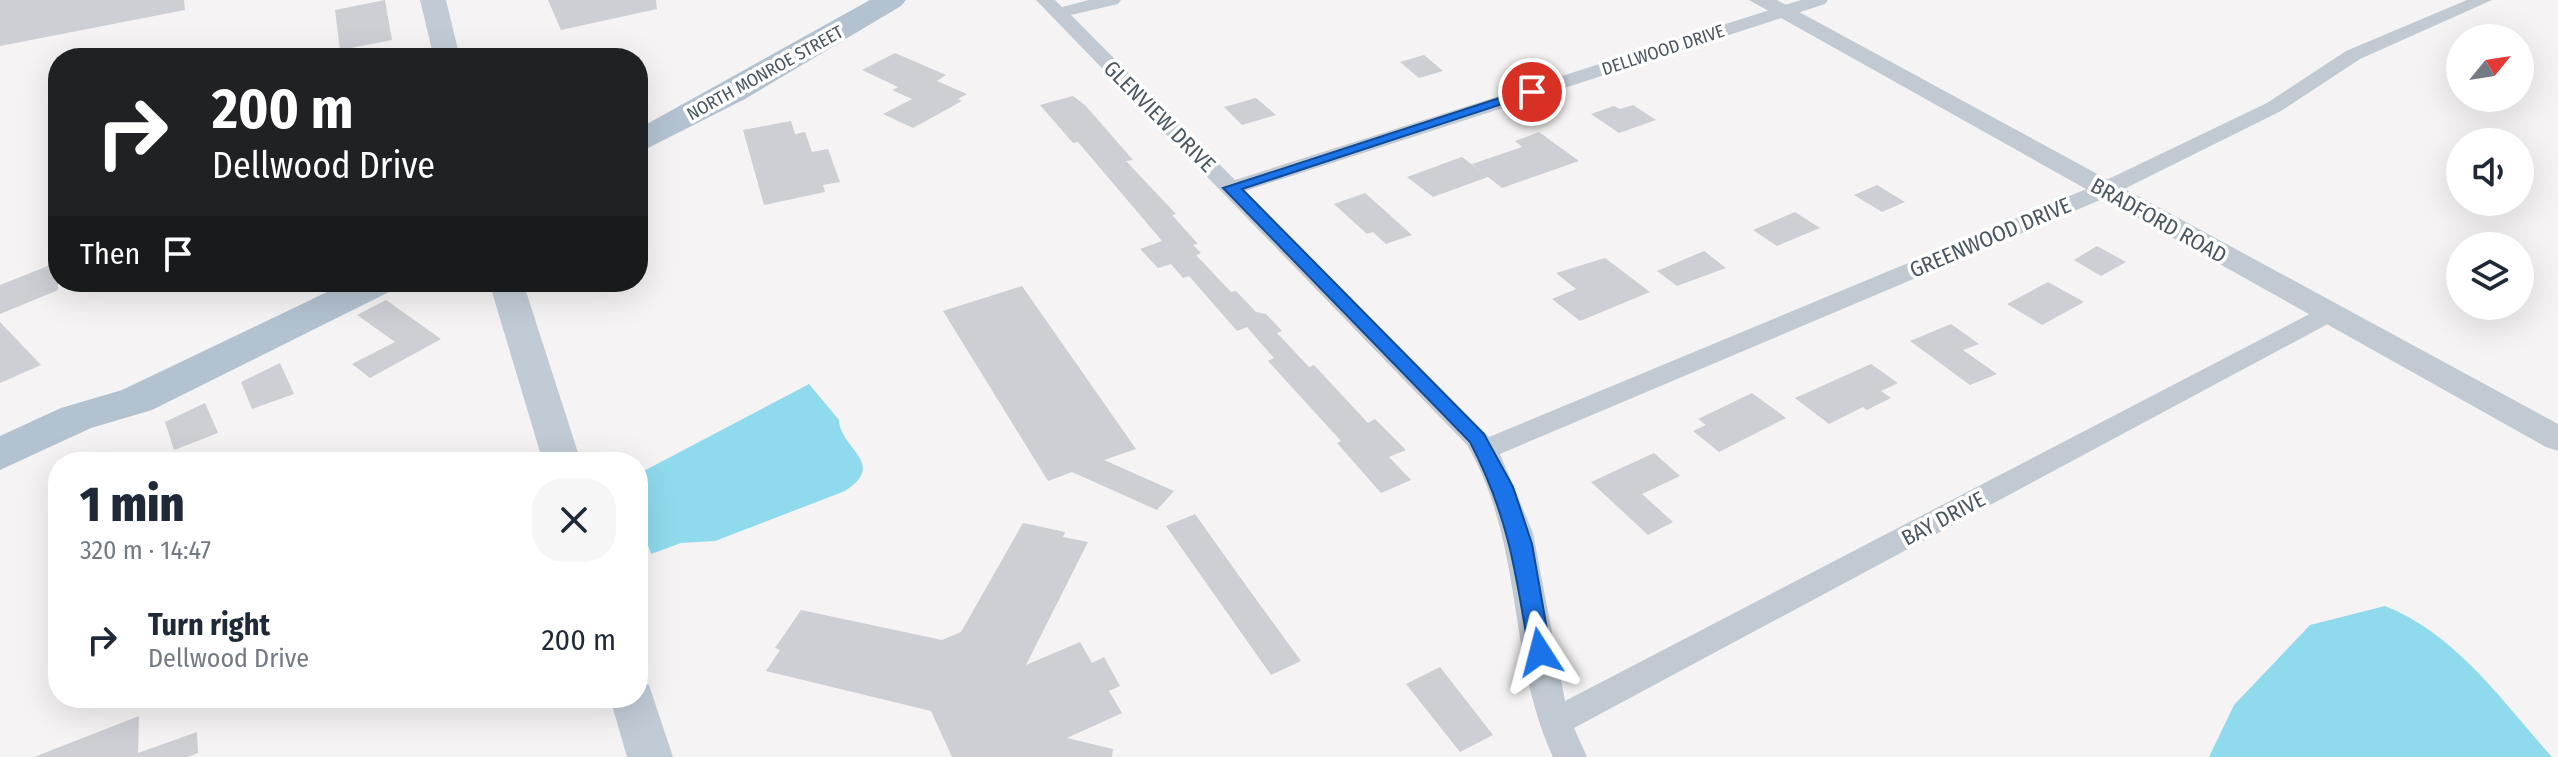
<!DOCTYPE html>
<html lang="en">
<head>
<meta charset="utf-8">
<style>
  :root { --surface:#fff; --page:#f6f6f7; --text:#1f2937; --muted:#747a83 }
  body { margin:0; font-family:"Fira Sans Condensed",sans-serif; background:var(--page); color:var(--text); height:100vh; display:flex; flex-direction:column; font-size:30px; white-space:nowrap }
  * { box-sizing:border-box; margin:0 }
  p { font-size:26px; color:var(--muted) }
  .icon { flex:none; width:44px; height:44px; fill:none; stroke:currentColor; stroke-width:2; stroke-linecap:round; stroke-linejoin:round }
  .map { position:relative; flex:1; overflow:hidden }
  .sheet { position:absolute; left:48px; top:452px; width:600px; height:256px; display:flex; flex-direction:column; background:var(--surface); border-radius:32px; box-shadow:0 8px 32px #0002 }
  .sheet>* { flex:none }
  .top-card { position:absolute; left:48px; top:48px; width:600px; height:244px; border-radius:32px; box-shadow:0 8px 32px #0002; background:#202124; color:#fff; overflow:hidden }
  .needle { width:52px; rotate:60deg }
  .buttons { position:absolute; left:2446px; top:24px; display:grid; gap:16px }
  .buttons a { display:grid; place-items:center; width:88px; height:88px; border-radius:50%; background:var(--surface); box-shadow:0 8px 32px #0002; font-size:40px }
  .pin { position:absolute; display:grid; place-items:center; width:68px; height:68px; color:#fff; margin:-34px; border:4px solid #fff; border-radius:50%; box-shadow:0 2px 8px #0007 }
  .me { position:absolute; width:88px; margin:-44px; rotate:351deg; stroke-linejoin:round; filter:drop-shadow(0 0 6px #0008) }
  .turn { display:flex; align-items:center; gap:28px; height:168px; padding:0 32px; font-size:36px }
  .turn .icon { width:104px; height:104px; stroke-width:2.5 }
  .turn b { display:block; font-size:56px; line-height:68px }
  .then { display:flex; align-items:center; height:76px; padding:0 32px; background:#0003; gap:16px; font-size:30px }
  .round { display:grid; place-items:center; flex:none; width:84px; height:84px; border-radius:32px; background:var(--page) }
  .summary { display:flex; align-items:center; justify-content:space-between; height:136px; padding:0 32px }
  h1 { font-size:48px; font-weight:800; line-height:60px }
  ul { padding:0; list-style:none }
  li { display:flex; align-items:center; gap:24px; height:104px; padding:0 32px }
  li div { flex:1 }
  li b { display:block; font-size:30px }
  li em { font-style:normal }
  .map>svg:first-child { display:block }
  .water { fill:#90daee }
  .building { fill:#cdcfd5 }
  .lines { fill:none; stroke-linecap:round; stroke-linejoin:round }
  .minor { fill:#c1cad2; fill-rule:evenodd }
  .tertiary { fill:#c1cad2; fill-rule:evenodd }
  .secondary { fill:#c1cbd6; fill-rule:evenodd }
  .primary { fill:#b3c2d1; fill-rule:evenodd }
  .route { fill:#1a73e8; stroke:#114b97; stroke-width:2 }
  .labels { text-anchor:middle; stroke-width:7; stroke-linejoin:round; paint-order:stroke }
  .far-street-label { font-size:18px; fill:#4a5661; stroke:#fff }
  .street-label { font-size:22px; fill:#4a5661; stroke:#fff }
</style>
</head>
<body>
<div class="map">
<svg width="2558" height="757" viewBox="0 0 2558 757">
  <rect width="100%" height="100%" fill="#f5f3f3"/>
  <g class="water">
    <path d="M809,384L839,420C840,449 888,463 845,491L715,541L681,543L651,554L638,516V474Z"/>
    <path d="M2385,606C2456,634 2502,701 2552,757H2209L2234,705L2310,625Z"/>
  </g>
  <g class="building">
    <path d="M0,0H184L185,10L0,46Z"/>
    <path d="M385,0L392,40L340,50L335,10Z"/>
    <path d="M548,0H656L657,9L561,30Z"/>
    <path d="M895,53L946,75L937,81L967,94L958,99L962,101L913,128L883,114L912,99L892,90L898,87L862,70Z"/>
    <path d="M1424,55L1443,71L1419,78L1400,62Z"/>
    <path d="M1073,96L1085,105L1133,160L1126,161L1176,214L1172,215L1198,244L1193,245L1201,253L1196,255L1231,292L1236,291L1256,312L1266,314L1282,331L1277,333L1309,367L1314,365L1368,423L1375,419L1406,450L1389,457L1411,480L1381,493L1337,443L1341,441L1268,361L1274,358L1247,327L1237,331L1189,276L1183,278L1171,264L1158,268L1140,249L1162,241L1078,142L1073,143L1040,105Z"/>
    <path d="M1256,98L1276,115L1242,125L1224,107Z"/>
    <path d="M1633,105L1656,120L1619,133L1591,114L1614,106L1620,109Z"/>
    <path d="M791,121L795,134L805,132L812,152L828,149L840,182L823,185L825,192L764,205L743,130Z"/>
    <path d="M1539,132L1579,161L1502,188L1488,177L1433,197L1407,177L1462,157L1483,173L1472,164L1522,147L1515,141Z"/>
    <path d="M1877,185L1905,202L1882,212L1854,195Z"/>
    <path d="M1365,193L1412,235L1386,244L1373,232L1367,234L1334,204Z"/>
    <path d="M1795,212L1820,228L1777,246L1753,230Z"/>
    <path d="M2097,246L2126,262L2101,276L2074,260Z"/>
    <path d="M1704,251L1726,268L1677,286L1657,271Z"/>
    <path d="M1605,258L1650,292L1580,321L1552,299L1576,289L1556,273Z"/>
    <path d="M58,262V290L0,314V285Z"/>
    <path d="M2048,282L2084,302L2042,325L2007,304Z"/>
    <path d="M1022,286L1136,449L1104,460L1174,491L1157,510L1072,472L1048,481L943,311Z"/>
    <path d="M386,300L441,339L370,378L352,364L395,342L357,315Z"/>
    <path d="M0,322L41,365L0,383Z"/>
    <path d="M1951,324L1979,344L1963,350L1997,374L1970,385L1910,341Z"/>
    <path d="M280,363L294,394L252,409L241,382Z"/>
    <path d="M1871,364L1898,383L1881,391L1891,398L1867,410L1863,407L1829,424L1795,398Z"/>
    <path d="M1752,393L1786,418L1719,452L1693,431L1706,425L1698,419Z"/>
    <path d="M205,403L218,433L174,450L165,422Z"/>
    <path d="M1654,453L1680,476L1642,494L1673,522L1648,535L1591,482Z"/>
    <path d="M1195,514L1242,580L1301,661L1271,675L1166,526Z"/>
    <path d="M1023,523L1065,532L1063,537L1088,542L1026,665L1080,642L1092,663L1104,657L1120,686L1109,691L1122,713L1067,738L1113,749L1112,757H952L931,711L766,671L780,650L775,648L801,610L942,640L961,632Z"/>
    <path d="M1440,667L1493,735L1460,752L1406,684Z"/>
    <path d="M139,716L138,753L197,732L198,753L188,757H34Z"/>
  </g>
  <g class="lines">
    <path class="minor" d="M1036,0H1055L1062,7L1089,0H1121L1118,4L1071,15L1235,180L1801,0H1828L1825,4L1245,191L1489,437L2096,185L2267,103L2346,51L2467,0H2492L2360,59L2281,111L2112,195L1500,454L1533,533L1565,701L2321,308L2330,305L2342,313L2339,318L1574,728L1587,757H1553C1506,656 1525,544 1467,445Z"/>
    <path class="tertiary" d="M1749,0H1777L2558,424V451L2546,447Z"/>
    <g class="secondary">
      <path d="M420,0H446L460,58H434Z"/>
      <path d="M489,282H523L581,462H543Z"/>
      <path d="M638,681L649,685L673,757H627L610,698H638Z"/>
    </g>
    <g class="primary">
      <path d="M870,0H906L901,6L745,99L638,153V129Z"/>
      <path d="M348,282H398L393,290L152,410L91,428L0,470V436L61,408L122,390Z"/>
    </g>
  </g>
  <path class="route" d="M1527,89L1539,92L1242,189L1484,434L1513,487L1532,544L1551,652L1548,658H1532L1529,652C1516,572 1508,515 1470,442L1223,188Z"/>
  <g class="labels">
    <g class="far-street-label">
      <text transform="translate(1663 50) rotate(-18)" y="6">DELLWOOD DRIVE</text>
      <text transform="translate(765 73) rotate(-29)" y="6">NORTH MONROE STREET</text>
    </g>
    <g class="street-label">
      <text transform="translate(1160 116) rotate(45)" y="8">GLENVIEW DRIVE</text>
      <text transform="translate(2159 220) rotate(29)" y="8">BRADFORD ROAD</text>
      <text transform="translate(1990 237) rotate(-23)" y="8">GREENWOOD DRIVE</text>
      <text transform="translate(1943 518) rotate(-28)" y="8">BAY DRIVE</text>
    </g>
  </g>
</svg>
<div class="buttons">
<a><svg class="needle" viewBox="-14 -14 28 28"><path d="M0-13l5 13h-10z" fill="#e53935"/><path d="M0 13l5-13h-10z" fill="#747a83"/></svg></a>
<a><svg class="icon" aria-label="sound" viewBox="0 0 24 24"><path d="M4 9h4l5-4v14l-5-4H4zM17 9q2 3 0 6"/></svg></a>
<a><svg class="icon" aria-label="layers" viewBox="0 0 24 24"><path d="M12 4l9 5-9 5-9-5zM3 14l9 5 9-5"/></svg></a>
</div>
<div class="pin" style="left:1532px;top:92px;background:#d93025"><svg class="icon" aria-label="arrive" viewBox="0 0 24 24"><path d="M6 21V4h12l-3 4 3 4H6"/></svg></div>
<svg class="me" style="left:1540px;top:652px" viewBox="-20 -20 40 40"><path d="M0-17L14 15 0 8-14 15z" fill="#1a73e8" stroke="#fff" stroke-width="4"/></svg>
<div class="top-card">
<div class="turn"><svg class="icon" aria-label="right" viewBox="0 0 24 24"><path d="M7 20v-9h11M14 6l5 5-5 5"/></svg><div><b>200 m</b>Dellwood Drive</div></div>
<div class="then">Then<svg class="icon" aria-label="arrive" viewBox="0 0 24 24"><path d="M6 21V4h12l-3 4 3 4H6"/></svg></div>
</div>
<section class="sheet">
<div class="summary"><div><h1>1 min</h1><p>320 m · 14:47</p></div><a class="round"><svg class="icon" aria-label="close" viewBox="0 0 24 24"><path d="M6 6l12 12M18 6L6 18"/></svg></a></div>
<ul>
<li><svg class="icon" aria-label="right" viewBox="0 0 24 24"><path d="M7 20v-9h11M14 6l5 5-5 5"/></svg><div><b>Turn right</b><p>Dellwood Drive</p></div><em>200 m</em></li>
</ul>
</section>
</div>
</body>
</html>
